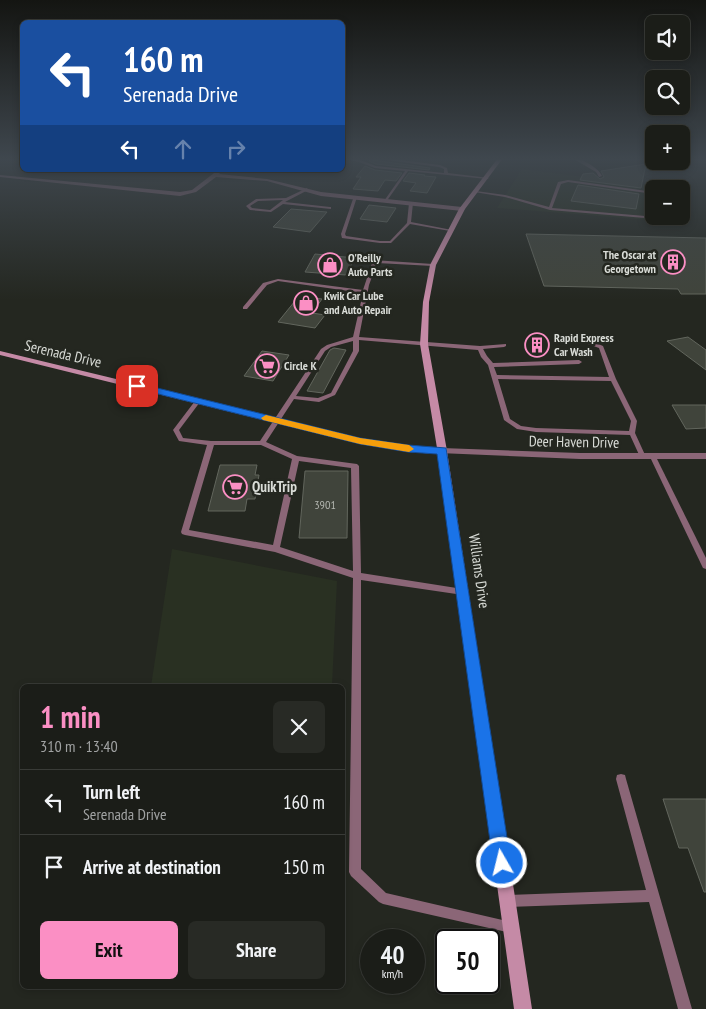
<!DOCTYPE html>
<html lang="en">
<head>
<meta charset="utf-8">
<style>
  :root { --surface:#1b1d18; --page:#282a25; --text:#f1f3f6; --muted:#a0a2a2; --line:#393b37; --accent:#fb8fc4 }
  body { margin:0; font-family:"PT Sans Narrow",sans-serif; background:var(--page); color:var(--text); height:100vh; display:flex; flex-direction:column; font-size:19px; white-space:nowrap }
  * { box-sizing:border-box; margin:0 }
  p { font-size:16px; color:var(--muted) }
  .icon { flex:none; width:28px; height:28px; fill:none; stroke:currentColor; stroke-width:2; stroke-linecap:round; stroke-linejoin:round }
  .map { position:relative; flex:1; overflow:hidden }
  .sheet { position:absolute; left:20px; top:684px; width:325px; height:305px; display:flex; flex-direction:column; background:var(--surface); border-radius:8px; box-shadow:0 2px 8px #0003,0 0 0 1px var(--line) }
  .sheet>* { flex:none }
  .top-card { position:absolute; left:20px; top:20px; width:325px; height:152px; border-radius:8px; box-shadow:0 2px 8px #0003,0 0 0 1px var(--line); background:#1a4fa0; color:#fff; overflow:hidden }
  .tools { position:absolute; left:645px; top:15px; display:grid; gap:10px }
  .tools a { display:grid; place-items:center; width:45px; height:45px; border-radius:8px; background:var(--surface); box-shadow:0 2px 8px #0003,0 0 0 1px var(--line); font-size:25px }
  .speed { position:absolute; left:360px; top:929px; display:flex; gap:10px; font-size:25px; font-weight:700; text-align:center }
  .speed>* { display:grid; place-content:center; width:65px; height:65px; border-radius:50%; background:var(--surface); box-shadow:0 2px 8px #0003,0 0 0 1px var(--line); line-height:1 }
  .speed small { font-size:12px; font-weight:400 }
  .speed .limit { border:2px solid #111; border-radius:8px; background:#fff; color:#111 }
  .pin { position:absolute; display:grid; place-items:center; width:42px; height:42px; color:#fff; margin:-21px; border-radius:10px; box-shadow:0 2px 8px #0006 }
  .me { position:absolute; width:55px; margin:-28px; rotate:352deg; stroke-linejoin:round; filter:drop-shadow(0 0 4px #0008) }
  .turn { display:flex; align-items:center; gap:18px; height:105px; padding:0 20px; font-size:22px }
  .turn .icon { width:65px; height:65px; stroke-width:2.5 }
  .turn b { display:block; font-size:35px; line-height:42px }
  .lanes { display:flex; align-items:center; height:48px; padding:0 20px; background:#0003; justify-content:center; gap:25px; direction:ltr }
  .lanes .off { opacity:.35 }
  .round { display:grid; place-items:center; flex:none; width:52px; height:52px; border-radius:8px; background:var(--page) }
  .overview { display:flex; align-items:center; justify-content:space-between; height:85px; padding:0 20px }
  h1 { font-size:30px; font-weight:700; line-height:38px; color:var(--accent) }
  .button { display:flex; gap:10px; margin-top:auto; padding:10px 20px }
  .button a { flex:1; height:58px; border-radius:8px; background:var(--accent); color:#111; font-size:20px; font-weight:700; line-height:58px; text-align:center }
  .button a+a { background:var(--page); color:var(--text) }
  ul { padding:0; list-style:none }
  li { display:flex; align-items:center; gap:15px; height:65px; padding:0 20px; border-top:1px solid var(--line) }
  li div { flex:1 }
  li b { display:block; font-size:19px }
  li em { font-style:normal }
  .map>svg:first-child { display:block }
  .built { fill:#293022 }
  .building { fill:#40443b; stroke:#62665d }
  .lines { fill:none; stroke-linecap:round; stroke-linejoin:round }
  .lane { fill:#8b6677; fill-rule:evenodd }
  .street { fill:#8b6677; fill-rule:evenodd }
  .secondary { fill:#c58aa6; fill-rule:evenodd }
  .route { fill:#1a73e8; stroke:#114b97 }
  .slow { fill:#f59e0b }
  .labels { text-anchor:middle; stroke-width:5; stroke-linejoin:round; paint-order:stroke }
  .far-poi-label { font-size:12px; font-weight:bold; fill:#d9dcd7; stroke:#242720; text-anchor:start }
  .number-label { font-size:12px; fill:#b3b6b0 }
  .street-label { font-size:15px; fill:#d9dcd7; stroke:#242720 }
  .poi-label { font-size:15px; font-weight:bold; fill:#d9dcd7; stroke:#242720; text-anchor:start }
</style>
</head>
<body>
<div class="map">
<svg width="706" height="1009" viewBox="0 0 706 1009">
  <rect width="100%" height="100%" fill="#242720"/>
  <g class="built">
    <path d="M522,169L677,189H654V216H675V222L497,208Z"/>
    <path d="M172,549L337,581L332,686H151Z"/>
  </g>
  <g class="building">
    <path d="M371,159L372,160L430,168L429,170L376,164L369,161Z"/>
    <path d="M646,164L641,188L580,180L583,174L593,173L600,179L604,177L601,171Z"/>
    <path d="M365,166L375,170L402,173L396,181L385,180L378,191L353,189L361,177H356Z"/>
    <path d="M409,173L425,175L424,176L436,177L427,193L410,191L416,183L403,181Z"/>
    <path d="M578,185L639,194L636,209L571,201Z"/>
    <path d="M369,205L396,208L387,222L360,219Z"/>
    <path d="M291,209L327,212L310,232L273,227Z"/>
    <path d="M526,234L706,238V294H681L678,289L544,286Z"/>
    <path d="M315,254L355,258L346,275L305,272Z"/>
    <path d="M299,296L322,299L312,313L325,315L315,328L278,322Z"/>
    <path d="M688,337L706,350V370L667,341Z"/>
    <path d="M334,348L346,350L323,393L307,391L330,350Z"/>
    <path d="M262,351L289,355L273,381L244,376Z"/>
    <path d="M672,405H706V428L686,429Z"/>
    <path d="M220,465H257L255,475H259L255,499H247L245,511H208Z"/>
    <path d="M305,471H348L347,538H299Z"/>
    <path d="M663,799H706V892H704L688,848H679Z"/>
  </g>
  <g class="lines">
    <g class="lane">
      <path d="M342,158L360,160L376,166L444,173V169L439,167L372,158H385L440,165L447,168L448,173L489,178L487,179L408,171L386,202L384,201L405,171L375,168L359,162Z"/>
      <path d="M485,158H496L502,160L500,161Z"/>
      <path d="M572,158C581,158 599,168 602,176L599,177L596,172Z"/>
      <path d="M640,158L654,159V161L641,159Z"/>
      <path d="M688,158V159L681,161V159Z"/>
      <path d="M568,180L654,192V194L568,182L561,184L552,208L645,216L649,214L654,208L652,216L645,218L550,210L505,197L474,192L476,191L505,195L549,207L558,182Z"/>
      <path d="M307,188L308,190L285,202L330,207H331V209L283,204L271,212L250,210L246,206L256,199L286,198ZM283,200L270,210L252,208L250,206L258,201Z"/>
      <path d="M354,196L357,197L345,234L346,236L380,241H390L407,223L409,203L411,202L413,203L411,222L452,230L450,231L410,224L391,243H380L342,238L341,234Z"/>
      <path d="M373,260L433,264L435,265L433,266L377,263L369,285L359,337L480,346L506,344V346L504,347L483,349L487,356L493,363L579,360L582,362L579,364L494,367L497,375L609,377L599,348L588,344L572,343L569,341C580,337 593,342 603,346L616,379L637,421L635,433L646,457L645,459H641L630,435L536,432L517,429L504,420L488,365L481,357L478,350L359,340V351L335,395L319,402L294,399L266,442L297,456L357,464L359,466L361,573L463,589L466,590L467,592L466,594L463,595L361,580V869L386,893L515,923L517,927L515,931L511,933L383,904L379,902L351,876L349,872L353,578L275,552L185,535L182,534L181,532L207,445L179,441L173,430L195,401H199L200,402L179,430L183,438L211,441H260L321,349L327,345L353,337L363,293L278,281L267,285L247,309H243V307L263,283L278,279L363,290ZM353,341V351L331,393L318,398L296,396L325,351L331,347ZM498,379L611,381L631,421L629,431L536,428L521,426L510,419ZM214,445H261L292,459L273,545L189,530ZM299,461L351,468L353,571L280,547Z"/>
      <path d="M651,455H655L656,457L706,558V569L703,568L702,566L650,457Z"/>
      <path d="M621,774L625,775L626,779L692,1009H678L649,902L508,907L504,905L502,901L504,897L508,895L646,890L616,779L617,775Z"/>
    </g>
    <g class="street">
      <path d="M218,170L222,171L219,174L267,179L321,192L462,207L465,209L462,211L321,196L267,181L216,177L196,192L180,196L0,177V175L180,192L192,190Z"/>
      <path d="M442,448L580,453H706V459H580L439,453L437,451L439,449Z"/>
    </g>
    <path class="secondary" d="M498,158H503L465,209L436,265L429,302L428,344L447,451L532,1009H514L438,454L408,452L360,444L0,355V351L360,438L408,446L437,448L420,344L423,302L430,265L459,209Z"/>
  </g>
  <linearGradient id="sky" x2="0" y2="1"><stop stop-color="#141512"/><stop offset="0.53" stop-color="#3f474e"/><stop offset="1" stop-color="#3f474e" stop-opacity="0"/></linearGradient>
  <rect width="706" height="300" fill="url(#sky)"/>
  <path class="route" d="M137,383L360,438L408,445L446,448L511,863L508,869L502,872L496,869L493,863L437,454L408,452L360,444L134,388L132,386Z"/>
  <path class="slow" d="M266,415L360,438L409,445L414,449L409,452L360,444L263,420L261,418Z"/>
  <defs>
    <g id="building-ring" transform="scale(1.25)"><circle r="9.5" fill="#242720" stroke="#fb8fc4" stroke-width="1.5"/><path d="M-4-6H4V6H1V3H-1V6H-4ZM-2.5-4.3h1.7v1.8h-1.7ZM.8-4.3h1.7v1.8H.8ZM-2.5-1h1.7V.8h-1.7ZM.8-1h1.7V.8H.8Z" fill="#fb8fc4"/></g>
    <g id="shop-ring" transform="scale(1.25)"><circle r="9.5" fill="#242720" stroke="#fb8fc4" stroke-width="1.5"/><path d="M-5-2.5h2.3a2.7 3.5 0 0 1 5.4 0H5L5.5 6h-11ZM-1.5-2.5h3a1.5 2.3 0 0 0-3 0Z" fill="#fb8fc4"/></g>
    <g id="supermarket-ring" transform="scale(1.25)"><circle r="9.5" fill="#242720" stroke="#fb8fc4" stroke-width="1.5"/><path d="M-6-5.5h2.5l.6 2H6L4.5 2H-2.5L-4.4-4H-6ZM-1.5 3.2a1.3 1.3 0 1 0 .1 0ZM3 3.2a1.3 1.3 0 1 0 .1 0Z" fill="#fb8fc4"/></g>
  </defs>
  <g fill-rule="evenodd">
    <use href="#building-ring" x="673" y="262"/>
    <use href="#shop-ring" x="330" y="265"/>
    <use href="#shop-ring" x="306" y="303"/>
    <use href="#building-ring" x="537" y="345"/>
    <use href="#supermarket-ring" x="267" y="366"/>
    <use href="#supermarket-ring" x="235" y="487"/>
  </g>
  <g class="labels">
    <g class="far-poi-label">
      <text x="656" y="259" text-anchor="end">The Oscar at<tspan x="656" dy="14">Georgetown</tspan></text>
      <text x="348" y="262">O'Reilly<tspan x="348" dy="14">Auto Parts</tspan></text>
      <text x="324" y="300">Kwik Car Lube<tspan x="324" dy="14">and Auto Repair</tspan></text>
      <text x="554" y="342">Rapid Express<tspan x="554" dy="14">Car Wash</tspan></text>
      <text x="284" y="370">Circle K</text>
    </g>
    <g class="number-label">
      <text x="325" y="509">3901</text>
    </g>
    <g class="street-label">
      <text transform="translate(63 354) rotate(13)" y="5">Serenada Drive</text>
      <text transform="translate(574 442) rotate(1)" y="5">Deer Haven Drive</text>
      <text transform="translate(479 571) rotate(82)" y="5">Williams Drive</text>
    </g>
    <g class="poi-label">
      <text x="252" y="492">QuikTrip</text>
    </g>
  </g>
</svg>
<div class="tools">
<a><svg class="icon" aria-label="sound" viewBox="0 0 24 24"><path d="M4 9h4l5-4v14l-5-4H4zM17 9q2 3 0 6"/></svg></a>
<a><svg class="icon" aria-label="search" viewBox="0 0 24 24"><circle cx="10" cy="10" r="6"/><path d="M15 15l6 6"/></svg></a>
<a>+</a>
<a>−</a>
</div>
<div class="speed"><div>40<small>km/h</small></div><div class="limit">50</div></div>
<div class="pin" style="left:137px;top:386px;background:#d93025"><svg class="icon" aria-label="arrive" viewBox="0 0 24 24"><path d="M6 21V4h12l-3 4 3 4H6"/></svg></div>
<svg class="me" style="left:502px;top:863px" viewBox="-20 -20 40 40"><circle r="17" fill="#1a73e8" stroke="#fff" stroke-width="3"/><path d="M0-11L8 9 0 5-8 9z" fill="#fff"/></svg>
<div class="top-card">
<div class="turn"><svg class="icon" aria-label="left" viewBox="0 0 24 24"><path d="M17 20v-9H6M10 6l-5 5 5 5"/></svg><div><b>160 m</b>Serenada Drive</div></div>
<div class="lanes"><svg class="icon" aria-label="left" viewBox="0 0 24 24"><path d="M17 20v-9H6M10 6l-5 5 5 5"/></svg><svg class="icon off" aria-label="ahead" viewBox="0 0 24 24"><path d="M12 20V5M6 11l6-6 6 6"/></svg><svg class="icon off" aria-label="right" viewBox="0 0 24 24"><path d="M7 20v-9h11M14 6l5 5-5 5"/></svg></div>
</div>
<section class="sheet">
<div class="overview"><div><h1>1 min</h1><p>310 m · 13:40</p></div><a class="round"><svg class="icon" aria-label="close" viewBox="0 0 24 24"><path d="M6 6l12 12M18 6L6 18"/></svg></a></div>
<ul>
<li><svg class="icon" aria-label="left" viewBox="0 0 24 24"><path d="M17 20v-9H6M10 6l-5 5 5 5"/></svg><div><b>Turn left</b><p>Serenada Drive</p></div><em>160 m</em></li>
<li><svg class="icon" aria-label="arrive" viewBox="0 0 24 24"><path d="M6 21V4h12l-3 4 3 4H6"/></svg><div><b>Arrive at destination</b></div><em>150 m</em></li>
</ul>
<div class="button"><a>Exit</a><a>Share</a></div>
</section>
</div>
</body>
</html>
